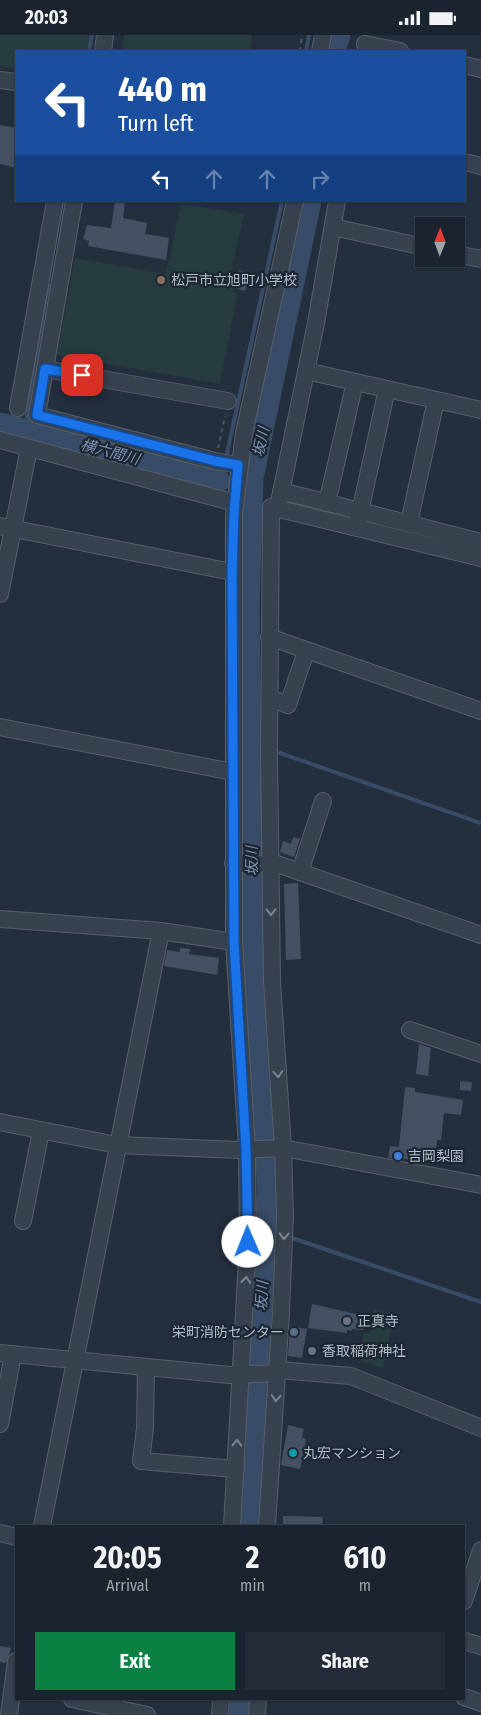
<!DOCTYPE html>
<html lang="en">
<head>
<meta charset="utf-8">
<style>
  :root { --surface:#1b232e; --page:#242b36; --text:#f1f3f6; --muted:#a0a4aa; --line:#39404a; --accent:#0b8043 }
  body { margin:0; font-family:"Fira Sans Condensed","Noto Sans JP",sans-serif; background:var(--page); color:var(--text); height:100vh; display:flex; flex-direction:column; font-size:19px; white-space:nowrap }
  * { box-sizing:border-box; margin:0 }
  p { font-size:16px; color:var(--muted) }
  .icon { flex:none; width:28px; height:28px; fill:none; stroke:currentColor; stroke-width:2; stroke-linecap:round; stroke-linejoin:round }
  .map { position:relative; flex:1; overflow:hidden }
  .sheet { position:absolute; left:15px; top:1490px; width:450px; height:175px; display:flex; flex-direction:column; background:var(--surface); border-radius:0px; box-shadow:0 1px 4px #0004,0 0 0 1px var(--line) }
  .sheet>* { flex:none }
  .top-card { position:absolute; left:15px; top:15px; width:451px; height:152px; border-radius:0px; box-shadow:0 1px 4px #0004,0 0 0 1px var(--line); background:#1a4fa0; color:#fff; overflow:hidden }
  .needle { width:32px; rotate:1deg }
  .buttons { position:absolute; left:415px; top:182px; display:grid; gap:10px }
  .buttons a { display:grid; place-items:center; width:50px; height:50px; border-radius:0px; background:var(--surface); box-shadow:0 1px 4px #0004,0 0 0 1px var(--line); font-size:25px }
  .pin { position:absolute; display:grid; place-items:center; width:42px; height:42px; color:#fff; margin:-21px; border-radius:10px; box-shadow:0 2px 8px #0006 }
  .me { position:absolute; width:55px; margin:-28px; rotate:359deg; stroke-linejoin:round; filter:drop-shadow(0 0 4px #0008) }
  .turn { display:flex; align-items:center; gap:18px; height:105px; padding:0 20px; font-size:22px }
  .turn .icon { width:65px; height:65px; stroke-width:2.5 }
  .turn b { display:block; font-size:35px; line-height:42px }
  .lanes { display:flex; align-items:center; height:48px; padding:0 20px; background:#0003; justify-content:center; gap:25px; direction:ltr }
  .lanes .off { opacity:.35 }
  .eta { display:flex; justify-content:space-evenly; align-items:center; height:85px; text-align:center }
  .eta b { font-size:30px; font-weight:700; line-height:35px }
  .action { display:flex; gap:10px; margin-top:auto; padding:10px 20px }
  .action a { flex:1; height:58px; border-radius:0px; background:var(--accent); color:#fff; font-size:20px; font-weight:700; line-height:58px; text-align:center }
  .action a+a { background:var(--page); color:var(--text) }
  .status { display:flex; justify-content:space-between; align-items:center; height:35px; padding:0 25px; background:var(--surface); direction:ltr }
  .status svg { height:14px; fill:currentColor }
  .map>svg:first-child { display:block }
  .green { fill:#263c3f }
  .lines { fill:none; stroke-linecap:round; stroke-linejoin:round }
  .stream { stroke:#394c67; stroke-width:4 }
  .river { stroke:#394c67; stroke-width:21 }
  .building { fill:#455162 }
  .minor-casing { stroke:#565f6c; stroke-width:18 }
  .path { stroke:#44595c; stroke-width:2; stroke-dasharray:4 4; stroke-linecap:butt }
  .minor { stroke:#38414e; stroke-width:16 }
  .oneway { stroke:#7c8592 }
  .route-casing { stroke:#114b97; stroke-width:12 }
  .route { stroke:#1a73e8; stroke-width:9 }
  .education-dot { fill:#8d6e63; stroke:#1d2633; stroke-width:2 }
  .shop-dot { fill:#3f7fe0; stroke:#1d2633; stroke-width:2 }
  .worship-dot { fill:#6b7280; stroke:#1d2633; stroke-width:2 }
  .service-dot { fill:#5c6f8a; stroke:#1d2633; stroke-width:2 }
  .culture-dot { fill:#0f9aa8; stroke:#1d2633; stroke-width:2 }
  .labels { text-anchor:middle; stroke-width:4.5; stroke-linejoin:round; paint-order:stroke }
  .poi-label { font-size:14px; fill:#b4bcc9; stroke:#1d2633; text-anchor:start }
  .water-label { font-size:15px; font-style:italic; fill:#7c92b1; stroke:#1d2633 }
</style>
</head>
<body>
<div class="status"><b>20:03</b><svg viewBox="0 0 49 12"><path d="M0 12V9h3v3zM5 12V6h3v6zM10 12V3h3v9zM15 12V0h3v12zM26 1h20v11H26zM47 4h2v5h-2z"/></svg></div>
<div class="map">
<svg width="481" height="1680" viewBox="0 0 481 1680">
  <rect width="100%" height="100%" fill="#242f3e"/>
  <g class="green">
    <path d="M0,0H90L87,16H16V34L0,31Z"/>
    <path d="M124,0H252L250,16H122Z"/>
    <path d="M181,169L244,179L228,249L237,260L220,349L57,320L75,223L166,239Z"/>
    <path d="M374,1275L394,1279L383,1334L361,1326L363,1297L371,1298Z"/>
  </g>
  <g class="lines">
    <g class="stream">
      <path d="M89,16L92,0"/>
      <path d="M306,16L309,0"/>
      <path d="M26,395L28,368L48,250"/>
      <path d="M226,423L282,166"/>
      <path d="M220,446L224,432"/>
      <path d="M277,717L481,788"/>
      <path d="M267,1197L280,1200"/>
      <path d="M289,1202L481,1267"/>
    </g>
    <g class="river">
      <path d="M335,16L340,0"/>
      <path d="M0,388L220,446"/>
      <path d="M250,1491L268,1156L253,928L249,572L253,443L311,166"/>
      <path d="M240,1680L241,1664"/>
    </g>
  </g>
  <g class="building">
    <path d="M0,90L16,93V133L0,129Z"/>
    <path d="M115,166H125L123,183L147,188L145,199L169,203L166,225L88,211L89,206L83,204L87,190L111,193Z"/>
    <path d="M239,236L250,238L245,256L235,253Z"/>
    <path d="M293,802L300,804L294,822L280,817L283,806L291,809Z"/>
    <path d="M298,848L301,924L286,925L284,849Z"/>
    <path d="M180,913L190,914L189,919L219,923L217,940L164,931L167,915L180,917Z"/>
    <path d="M419,1009L431,1013L428,1041L416,1039Z"/>
    <path d="M460,1046L472,1047L471,1056L460,1055Z"/>
    <path d="M405,1052L415,1053V1057L463,1065L461,1080L444,1078L441,1105H437L436,1118L425,1116L424,1125L388,1123L390,1111L399,1112Z"/>
    <path d="M312,1269L365,1281L363,1295L352,1294V1296L347,1295V1298L308,1293Z"/>
    <path d="M290,1291L307,1294L302,1323L288,1321Z"/>
    <path d="M288,1390L304,1394L302,1403L306,1404L300,1434L281,1430Z"/>
    <path d="M283,1481L323,1482L322,1491H283Z"/>
    <path d="M0,1611L11,1613L6,1628L0,1627Z"/>
  </g>
  <g class="lines">
    <g class="minor-casing">
      <g id="minor">
        <path d="M365,9L400,16"/>
        <path d="M103,16L105,0"/>
        <path d="M320,16L323,0"/>
        <path d="M465,30L481,34"/>
        <path d="M0,45L16,47"/>
        <path d="M465,127L481,131"/>
        <path d="M74,166L37,380L215,426L238,430"/>
        <path d="M333,192L424,212"/>
        <path d="M456,219L481,224"/>
        <path d="M45,334L228,366"/>
        <path d="M306,336L481,375"/>
        <path d="M18,373L55,166"/>
        <path d="M0,405L235,468"/>
        <path d="M281,456L481,507"/>
        <path d="M327,468L355,347"/>
        <path d="M278,472L316,288L337,166"/>
        <path d="M358,486L387,354"/>
        <path d="M409,488L436,365"/>
        <path d="M0,491L232,537"/>
        <path d="M0,559L29,413"/>
        <path d="M269,602L481,676"/>
        <path d="M275,665L288,670L306,616"/>
        <path d="M0,692L233,737"/>
        <path d="M233,828L277,829L481,900"/>
        <path d="M300,837L323,766"/>
        <path d="M0,884L161,896L234,907"/>
        <path d="M410,995L481,1019"/>
        <path d="M0,1087L117,1110L239,1115L283,1113L481,1150"/>
        <path d="M23,1186L41,1096"/>
        <path d="M0,1318L230,1340L276,1338L279,1335L351,1341L481,1393"/>
        <path d="M146,1333L145,1393L141,1426L236,1434"/>
        <path d="M0,1389L13,1319"/>
        <path d="M42,1491L161,896"/>
        <path d="M232,1491L248,1207L247,1114L234,907V479L244,398L295,166"/>
        <path d="M267,1491L281,1277L285,1181L283,1113L272,946L269,720L271,472L481,523"/>
        <path d="M0,1498L16,1502"/>
        <path d="M464,1566L481,1515"/>
        <path d="M464,1606L481,1611"/>
        <path d="M464,1662L481,1668"/>
        <path d="M72,1664L147,1680"/>
        <path d="M9,1680L16,1626"/>
        <path d="M220,1680L221,1664"/>
        <path d="M257,1680L258,1664"/>
      </g>
    </g>
    <g class="path">
      <path d="M300,16L302,0"/>
      <path d="M218,413L225,381"/>
    </g>
    <use href="#minor" class="minor"/>
  </g>
  <defs><path id="oneway-chevron" d="M-2-3.5L2.5 0L-2 3.5" fill="none" stroke-width="1.6" stroke-linecap="round" stroke-linejoin="round" transform="scale(1.25)"/></defs>
  <g class="oneway">
    <use href="#oneway-chevron" transform="translate(271 877) rotate(89)"/>
    <use href="#oneway-chevron" transform="translate(278 1039) rotate(86)"/>
    <use href="#oneway-chevron" transform="translate(284 1201) rotate(91)"/>
    <use href="#oneway-chevron" transform="translate(246 1245) rotate(-86)"/>
    <use href="#oneway-chevron" transform="translate(276 1363) rotate(94)"/>
    <use href="#oneway-chevron" transform="translate(237 1408) rotate(-88)"/>
  </g>
  <g class="lines">
    <g class="route-casing">
      <path id="route" d="M82,340L45,334L37,380L215,426L238,430L234,479L232,538L234,907L246,1114L248,1207"/>
    </g>
    <use href="#route" class="route"/>
  </g>
  <circle class="education-dot" cx="161" cy="245" r="5"/>
  <circle class="shop-dot" cx="398" cy="1121" r="5"/>
  <g class="worship-dot">
    <circle cx="347" cy="1286" r="5"/>
    <circle cx="312" cy="1316" r="5"/>
  </g>
  <circle class="service-dot" cx="294" cy="1297" r="5"/>
  <circle class="culture-dot" cx="293" cy="1418" r="5"/>
  <g class="labels">
    <g class="poi-label">
      <text x="171" y="250">松戸市立旭町小学校</text>
      <text x="408" y="1126">吉岡梨園</text>
      <text x="357" y="1291">正真寺</text>
      <text x="284" y="1302" text-anchor="end">栄町消防センター</text>
      <text x="322" y="1321">香取稲荷神社</text>
      <text x="303" y="1423">丸宏マンション</text>
    </g>
    <g class="water-label">
      <text transform="translate(261 407) rotate(-78)" y="5">坂川</text>
      <text transform="translate(110 417) rotate(15)" y="5">横六間川</text>
      <text transform="translate(252 826) rotate(-91)" y="5">坂川</text>
      <text transform="translate(262 1261) rotate(-87)" y="5">坂川</text>
    </g>
  </g>
</svg>
<div class="buttons">
<a><svg class="needle" viewBox="-14 -14 28 28"><path d="M0-13l5 13h-10z" fill="#e53935"/><path d="M0 13l5-13h-10z" fill="#a0a4aa"/></svg></a>
</div>
<div class="pin" style="left:82px;top:340px;background:#d93025"><svg class="icon" aria-label="arrive" viewBox="0 0 24 24"><path d="M6 21V4h12l-3 4 3 4H6"/></svg></div>
<svg class="me" style="left:248px;top:1207px" viewBox="-20 -20 40 40"><circle r="19" fill="#fff"/><path d="M0-13L10 11 0 6-10 11z" fill="#1a73e8"/></svg>
<div class="top-card">
<div class="turn"><svg class="icon" aria-label="left" viewBox="0 0 24 24"><path d="M17 20v-9H6M10 6l-5 5 5 5"/></svg><div><b>440 m</b>Turn left</div></div>
<div class="lanes"><svg class="icon" aria-label="left" viewBox="0 0 24 24"><path d="M17 20v-9H6M10 6l-5 5 5 5"/></svg><svg class="icon off" aria-label="ahead" viewBox="0 0 24 24"><path d="M12 20V5M6 11l6-6 6 6"/></svg><svg class="icon off" aria-label="ahead" viewBox="0 0 24 24"><path d="M12 20V5M6 11l6-6 6 6"/></svg><svg class="icon off" aria-label="right" viewBox="0 0 24 24"><path d="M7 20v-9h11M14 6l5 5-5 5"/></svg></div>
</div>
<section class="sheet">
<div class="eta">
<div><b>20:05</b><p>Arrival</p></div>
<div><b>2</b><p>min</p></div>
<div><b>610</b><p>m</p></div>
</div>
<div class="action"><a>Exit</a><a>Share</a></div>
</section>
</div>
</body>
</html>
